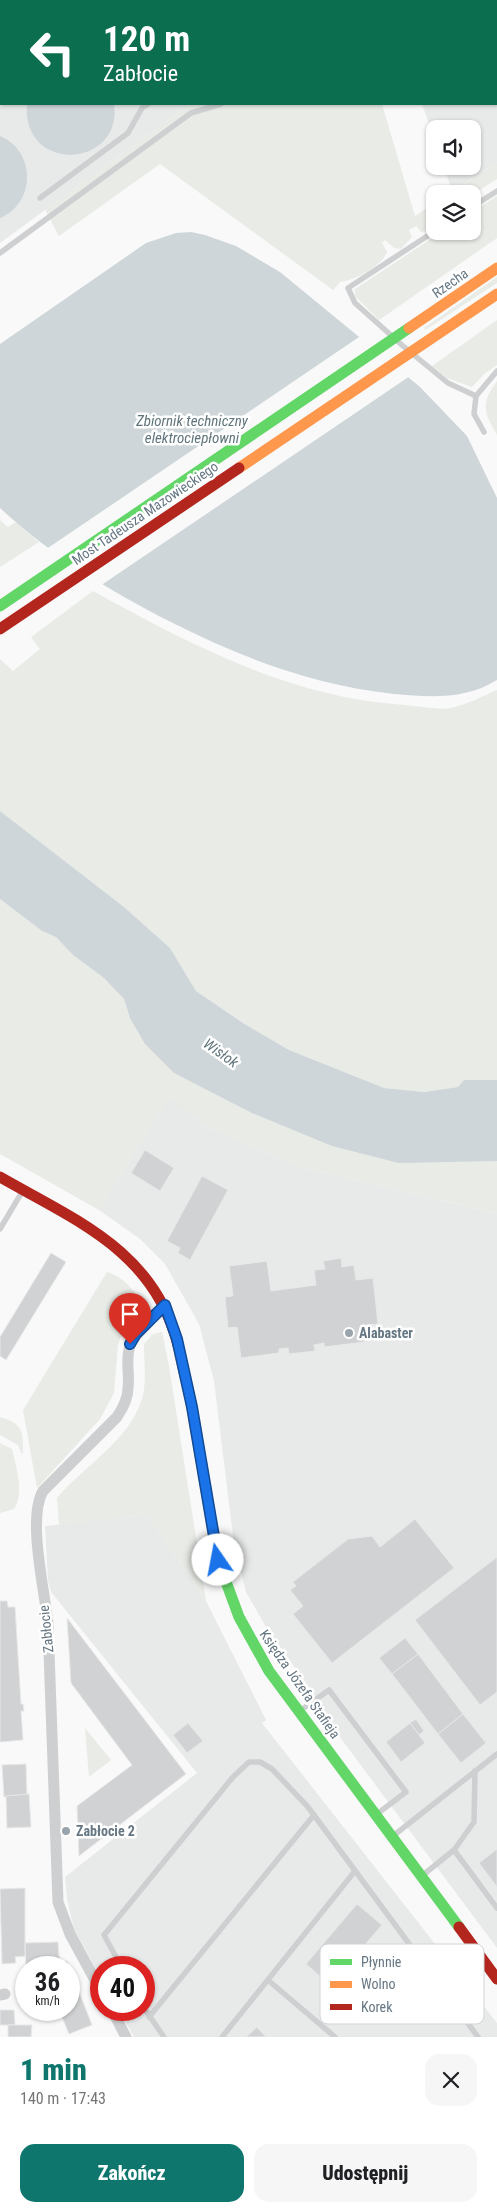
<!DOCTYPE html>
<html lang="pl">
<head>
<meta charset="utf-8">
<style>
  :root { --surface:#fff; --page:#f6f6f6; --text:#202124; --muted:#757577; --accent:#0f766e }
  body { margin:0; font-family:"Roboto Condensed",sans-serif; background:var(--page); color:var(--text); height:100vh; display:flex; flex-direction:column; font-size:19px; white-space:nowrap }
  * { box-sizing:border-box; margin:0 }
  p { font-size:16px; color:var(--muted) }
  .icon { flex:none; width:28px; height:28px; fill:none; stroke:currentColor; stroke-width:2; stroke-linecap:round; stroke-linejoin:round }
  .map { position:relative; height:2037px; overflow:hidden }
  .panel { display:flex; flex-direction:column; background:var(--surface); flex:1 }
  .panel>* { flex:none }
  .guide { position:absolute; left:0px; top:0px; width:498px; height:105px; box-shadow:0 1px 4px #0004; background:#0b6e4f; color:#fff; overflow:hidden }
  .fabs { position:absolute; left:426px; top:120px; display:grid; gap:10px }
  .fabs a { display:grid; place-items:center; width:55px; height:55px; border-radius:10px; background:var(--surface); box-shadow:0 1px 4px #0004; font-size:25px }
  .speed { position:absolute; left:15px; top:1956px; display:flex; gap:10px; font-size:25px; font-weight:700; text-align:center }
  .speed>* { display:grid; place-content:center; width:65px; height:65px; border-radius:50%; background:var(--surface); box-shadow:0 1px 4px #0004; line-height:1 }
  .speed small { font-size:12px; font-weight:400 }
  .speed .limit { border:8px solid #d22; background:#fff; color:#111 }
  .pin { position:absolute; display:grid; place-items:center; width:42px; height:42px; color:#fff; margin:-51px -21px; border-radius:50% 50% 50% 0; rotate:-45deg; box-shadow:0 0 5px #0007 }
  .pin .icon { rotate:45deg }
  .me { position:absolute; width:55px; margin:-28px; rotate:348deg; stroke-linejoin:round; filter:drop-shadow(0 0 4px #0008) }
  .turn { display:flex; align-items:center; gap:18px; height:105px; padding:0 20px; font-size:22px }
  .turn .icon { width:65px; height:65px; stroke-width:2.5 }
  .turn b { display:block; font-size:35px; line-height:42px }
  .round { display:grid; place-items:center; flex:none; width:52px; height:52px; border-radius:15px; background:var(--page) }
  .overview { display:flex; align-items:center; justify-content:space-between; height:85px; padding:0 20px }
  h1 { font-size:30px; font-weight:800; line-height:38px; color:var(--accent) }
  .action { display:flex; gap:10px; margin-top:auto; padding:10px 20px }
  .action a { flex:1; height:58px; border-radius:15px; background:var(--accent); color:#fff; font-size:20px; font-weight:800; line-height:58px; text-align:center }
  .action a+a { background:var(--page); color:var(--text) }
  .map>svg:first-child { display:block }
  .built { fill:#e8e9e9 }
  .green { fill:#e8ebe6 }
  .water { fill:#ced6d9 }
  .pier { fill:#f9f9f9 }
  .building { fill:#d0d2d3; stroke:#e8e8e8 }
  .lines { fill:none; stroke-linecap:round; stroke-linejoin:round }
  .lane { stroke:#cecfd0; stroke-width:5.5 }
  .street { stroke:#cecfd0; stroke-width:11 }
  .fast { stroke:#63d668; stroke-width:11 }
  .slow { stroke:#ff974d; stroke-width:11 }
  .jam { stroke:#b3261e; stroke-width:11 }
  .route-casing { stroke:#114b97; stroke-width:12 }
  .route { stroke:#1a73e8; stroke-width:9 }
  .poi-dot { fill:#99a4ac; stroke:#fff; stroke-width:2 }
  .labels { text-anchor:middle; stroke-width:5; stroke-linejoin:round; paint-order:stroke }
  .street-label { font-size:14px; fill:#657683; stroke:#fff }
  .poi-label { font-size:14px; font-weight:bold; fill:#657683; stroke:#fff; text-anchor:start }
  .water-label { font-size:15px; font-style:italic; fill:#60757c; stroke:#fff }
  .key { fill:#fff; stroke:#d1d6da; stroke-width:1 }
  .key-label { font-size:14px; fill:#657683 }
</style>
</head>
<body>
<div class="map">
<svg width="497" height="2037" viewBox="0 0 497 2037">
  <rect width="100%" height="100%" fill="#f9f9f9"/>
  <g class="built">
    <path d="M0,0H394L1,1V104H190L0,243Z"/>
    <path d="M448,0H497V162L452,192L444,166H472V129H435V141L422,104H496V1H446Z"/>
    <path d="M169,1097L208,1127L297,1166L497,1214V1948L307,1693L311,1690L266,1627L246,1592L234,1544L214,1381L199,1324L165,1264L140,1239L99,1210Z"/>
    <path d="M147,1515L206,1601L266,1720L262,1723L497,2023V2037H134L119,2010H144V1968H101V1978L74,1929L67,1899L65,1877L197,1773L51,1592L48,1581L45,1526Z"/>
  </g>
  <g class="green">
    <path d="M190,104H382L415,216L435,203V226L429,231L421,232L416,226L409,230L412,237L401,249L394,248L385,240L382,243L387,252C381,267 355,280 340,282L333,290L160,164L59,236L45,210Z"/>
    <path d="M497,162V179L473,194H450Z"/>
    <path d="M497,196V238L379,320L355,296V289L443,231H472L473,212Z"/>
    <path d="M497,277V283L425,330L424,328Z"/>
    <path d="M497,320V365L484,374L472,387L447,378L432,366Z"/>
    <path d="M497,381V435C484,412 480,404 497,381Z"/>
    <path d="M0,520L8,527L16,522L39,542L0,567Z"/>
    <path d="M93,591C191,645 291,698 405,705C419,706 437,710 451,708C466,705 483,696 497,690V1080H464L458,1087L424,1092L384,1088L289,1050L243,1023L196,991L170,948L124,907L0,811V659L13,671L40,649L31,637Z"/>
    <path d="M0,899L42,931L56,937L73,955L104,978L124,999L130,1018L174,1073L202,1087L472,1161H497V1214L297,1166L208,1127L169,1098L99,1210L0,1154Z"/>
    <path d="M107,1272C126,1278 133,1290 144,1306L121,1336L118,1345L114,1393L100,1419L37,1488L23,1410Z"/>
    <path d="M162,1332L169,1366L206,1601L147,1515L59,1525L57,1498C84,1466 129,1441 142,1399C147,1382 144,1361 144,1344L153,1334Z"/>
    <path d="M0,1417C23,1424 23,1430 23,1453H21L18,1445L0,1435Z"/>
    <path d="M0,1443L12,1449C16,1468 25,1492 14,1509L0,1513Z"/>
    <path d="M85,1728L111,1760L89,1777Z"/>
  </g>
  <g class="water">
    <path d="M27,104H114C123,169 21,174 27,104Z"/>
    <path d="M0,136C36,151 36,203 0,218Z"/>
    <path d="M191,232L205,235L236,246L280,272L420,387L467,436L497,498V680C465,700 430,697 394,694C312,685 242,658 169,621C108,590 51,555 0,508V344L146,243L176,233Z"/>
    <path d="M0,811L124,907L170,948L196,991L243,1023L289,1050L384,1088L424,1092L458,1087L464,1080H497V1161L399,1163L332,1146L252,1113L174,1073L145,1044L130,1018L124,999L104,978L73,955L56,937L42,931L0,899Z"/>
  </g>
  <path class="pier" d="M362,335L410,376L100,586L45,550Z"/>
  <g class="building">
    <path d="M145,1150L174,1168L160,1191L131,1173Z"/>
    <path d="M202,1176L228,1190L190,1260L178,1253L180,1248L167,1241Z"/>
    <path d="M51,1253L66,1262L6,1360L0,1356V1337Z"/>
    <path d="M341,1258L342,1267L354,1265L356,1280L373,1278L378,1324L362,1326L364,1342L324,1347V1343L314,1345L315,1351L289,1354L288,1348L279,1349V1353L241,1358L237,1327L228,1328L225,1297L233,1296L229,1266L267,1261L271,1291L316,1285L314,1270L325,1269L323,1261Z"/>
    <path d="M415,1519L454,1568L332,1663L293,1614L303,1606L290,1590L296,1586L293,1582L348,1539L372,1536L380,1547Z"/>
    <path d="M497,1557V1692L480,1705L415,1620Z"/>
    <path d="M0,1601H7L8,1607H15L21,1704H23L24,1711H21L23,1740L0,1742Z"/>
    <path d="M67,1618L186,1774L79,1856L77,1806L132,1765L71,1683Z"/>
    <path d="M405,1638L418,1654L392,1674L379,1658Z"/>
    <path d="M418,1654L463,1714L438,1734L392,1674Z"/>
    <path d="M463,1714L486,1743L461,1763L438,1734Z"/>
    <path d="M416,1719L424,1731L419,1735L410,1723Z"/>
    <path d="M188,1723L203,1741L187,1753L173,1735Z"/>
    <path d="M410,1723L425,1743L401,1762L386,1742Z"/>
    <path d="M26,1764L27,1795L4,1797L2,1765Z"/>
    <path d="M29,1794L31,1827L7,1828L6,1796Z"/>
    <path d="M497,1849V1887L479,1863Z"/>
    <path d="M25,1888V1956L15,1957L16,1963L2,1964L0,1889Z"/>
    <path d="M357,1904L382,1925L330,1985L306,1964Z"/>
    <path d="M58,1942L59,1956L63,1963L67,1961L92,2025L69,2034L59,2010H69V1968L26,1967L25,1943Z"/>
    <path d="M0,2010H14L15,2025H0Z"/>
    <path d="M8,2025H32L31,2037H8Z"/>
    <path d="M257,2027L266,2037H246Z"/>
  </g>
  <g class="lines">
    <g class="lane">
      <path d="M68,1L69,0"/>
      <path d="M297,1L299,0"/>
      <path d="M400,1L402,0"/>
      <path d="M0,69L1,68"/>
      <path d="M40,198L128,133L142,108L148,104"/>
      <path d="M472,207L497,191"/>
      <path d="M435,231L348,288L355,303L403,346L448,383L476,396L474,414L484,432"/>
      <path d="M0,253L191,113L221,104"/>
      <path d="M476,396L497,371"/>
      <path d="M0,1229L22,1192"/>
      <path d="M301,1710L329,1690L406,1792L377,1814"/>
      <path d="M393,1836L497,1754"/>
      <path d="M454,1850L497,1908"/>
      <path d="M423,1875L454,1850L474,1822L475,1771"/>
      <path d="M122,1968L104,1935L233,1777L249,1762H260L272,1769L308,1807L478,2037"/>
      <path d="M269,1981L335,2037"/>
      <path d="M144,2008L164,2037"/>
      <path d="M149,2017L314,1815"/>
      <path d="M222,2037L355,1871"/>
    </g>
    <g class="street">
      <path d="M101,1991L70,1934L58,1902L48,1624C45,1592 27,1518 43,1491L117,1417C123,1408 128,1399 128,1388C130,1374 125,1360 130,1346C135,1329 153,1316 165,1305"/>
      <path d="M0,1995L5,1994"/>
      <path d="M112,2010L126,2037"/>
    </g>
    <g class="fast">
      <path d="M0,606L409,328"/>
      <path d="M218,1560L239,1617L269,1671L459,1927"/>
    </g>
    <g class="slow">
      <path d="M409,328L497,268"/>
      <path d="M239,468L497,294"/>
      <path d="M178,1345L191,1402L218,1560"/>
    </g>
    <g class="jam">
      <path d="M0,629L239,468"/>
      <path d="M0,1177C77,1221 154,1251 178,1345"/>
      <path d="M459,1927L497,1979"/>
    </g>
  </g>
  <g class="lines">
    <g class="route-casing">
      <path id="route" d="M130,1344L136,1334L165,1305L177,1339L192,1407L218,1560"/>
    </g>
    <use href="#route" class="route"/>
  </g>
  <g class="poi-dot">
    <circle cx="349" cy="1333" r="5"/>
    <circle cx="66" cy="1831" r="5"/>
  </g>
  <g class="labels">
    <g class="street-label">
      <text transform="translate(450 283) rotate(-35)" y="5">Rzecha</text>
      <text transform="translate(145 513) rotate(-34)" y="5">Most Tadeusza Mazowieckiego</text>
      <text transform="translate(46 1629) rotate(-96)" y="5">Zabłocie</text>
      <text transform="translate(300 1684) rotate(55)" y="5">Księdza Józefa Stafieja</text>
    </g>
    <g class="poi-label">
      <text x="359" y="1338">Alabaster</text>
      <text x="76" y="1836">Zabłocie 2</text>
    </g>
    <g class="water-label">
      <text x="192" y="426">Zbiornik techniczny<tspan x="192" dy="17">elektrociepłowni</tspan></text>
      <text transform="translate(221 1053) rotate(35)" y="5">Wisłok</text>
    </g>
  </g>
  <rect x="320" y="1944" width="164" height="80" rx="8" class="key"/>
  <rect x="330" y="1959" width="22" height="6" fill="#63d668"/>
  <rect x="330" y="1981" width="22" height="7" fill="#ff974d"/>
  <rect x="330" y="2004" width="22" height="6" fill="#b3261e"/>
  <g class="key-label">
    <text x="361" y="1967">Płynnie</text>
    <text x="361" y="1989">Wolno</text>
    <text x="361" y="2012">Korek</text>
  </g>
</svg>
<div class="fabs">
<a><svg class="icon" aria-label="sound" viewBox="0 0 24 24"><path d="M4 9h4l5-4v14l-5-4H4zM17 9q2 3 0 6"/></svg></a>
<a><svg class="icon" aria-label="layers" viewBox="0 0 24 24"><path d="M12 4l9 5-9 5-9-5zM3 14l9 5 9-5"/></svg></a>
</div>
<div class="speed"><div>36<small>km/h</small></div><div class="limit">40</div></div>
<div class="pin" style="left:130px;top:1344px;background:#d93025"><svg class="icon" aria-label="arrive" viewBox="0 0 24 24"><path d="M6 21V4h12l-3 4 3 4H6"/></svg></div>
<svg class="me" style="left:218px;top:1560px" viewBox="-20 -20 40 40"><circle r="19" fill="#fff"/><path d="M0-13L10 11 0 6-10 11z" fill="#1a73e8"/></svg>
<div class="guide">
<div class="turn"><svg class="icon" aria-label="left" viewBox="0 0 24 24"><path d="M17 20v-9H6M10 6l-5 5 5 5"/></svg><div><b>120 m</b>Zabłocie</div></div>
</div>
</div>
<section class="panel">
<div class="overview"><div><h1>1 min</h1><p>140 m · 17:43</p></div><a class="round"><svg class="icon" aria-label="close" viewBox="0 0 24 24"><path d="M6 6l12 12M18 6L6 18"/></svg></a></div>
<div class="action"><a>Zakończ</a><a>Udostępnij</a></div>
</section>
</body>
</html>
